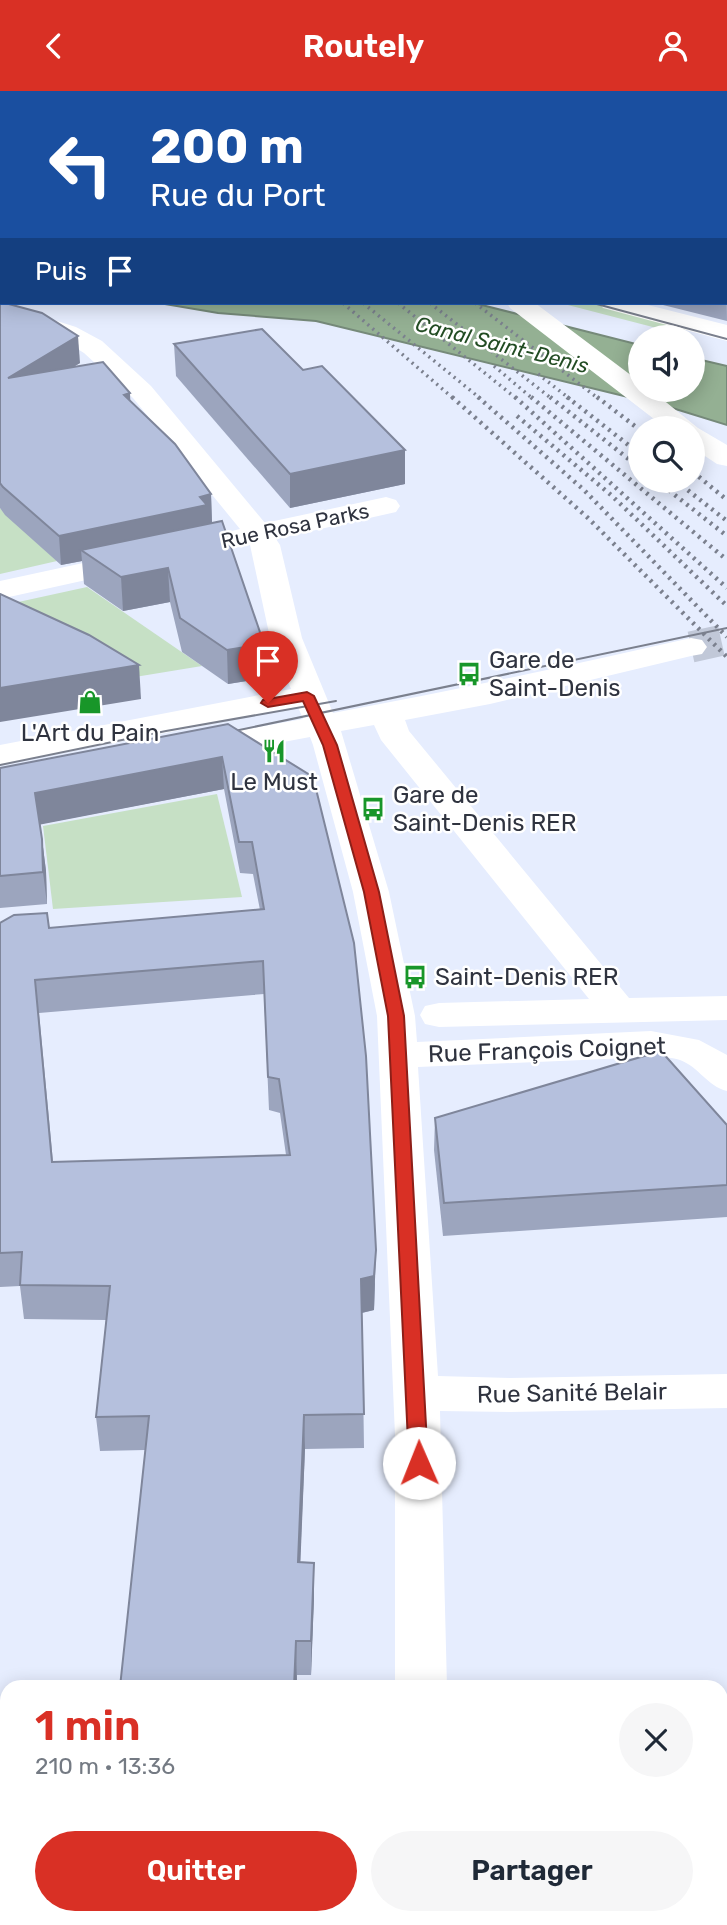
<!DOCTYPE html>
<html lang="fr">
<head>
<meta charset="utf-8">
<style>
  :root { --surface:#fff; --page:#f6f6f7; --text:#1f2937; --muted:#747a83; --accent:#d93025 }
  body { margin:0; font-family:Rubik,sans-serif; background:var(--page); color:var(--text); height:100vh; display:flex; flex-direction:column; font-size:26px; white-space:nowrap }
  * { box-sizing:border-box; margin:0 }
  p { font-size:23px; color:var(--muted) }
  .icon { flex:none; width:38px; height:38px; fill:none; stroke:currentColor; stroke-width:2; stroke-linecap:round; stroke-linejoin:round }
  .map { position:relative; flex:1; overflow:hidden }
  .panel { position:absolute; left:0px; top:1589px; width:728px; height:245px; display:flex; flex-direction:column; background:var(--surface); border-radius:21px 21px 0 0; box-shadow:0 4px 18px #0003 }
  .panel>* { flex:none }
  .banner { position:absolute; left:0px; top:0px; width:728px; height:214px; box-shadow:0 4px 18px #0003; background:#1a4fa0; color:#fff; overflow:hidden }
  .tools { position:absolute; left:628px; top:234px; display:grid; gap:14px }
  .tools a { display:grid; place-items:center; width:77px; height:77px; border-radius:50%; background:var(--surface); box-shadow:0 4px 18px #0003; font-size:35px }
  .pin { position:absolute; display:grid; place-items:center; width:60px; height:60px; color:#fff; margin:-72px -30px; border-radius:50% 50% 50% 0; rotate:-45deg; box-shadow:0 0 7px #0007 }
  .pin .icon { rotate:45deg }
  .me { position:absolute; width:77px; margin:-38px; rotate:359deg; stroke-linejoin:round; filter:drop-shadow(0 0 5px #0008) }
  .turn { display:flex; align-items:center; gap:24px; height:147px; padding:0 35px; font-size:32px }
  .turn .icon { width:91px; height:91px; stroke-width:2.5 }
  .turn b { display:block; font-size:49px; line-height:60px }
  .then { display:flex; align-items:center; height:66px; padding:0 35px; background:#0003; gap:14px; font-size:26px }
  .round { display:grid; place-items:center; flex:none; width:74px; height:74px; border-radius:37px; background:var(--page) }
  .head { display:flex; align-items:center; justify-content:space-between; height:119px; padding:0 35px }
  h1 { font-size:42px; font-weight:600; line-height:52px; color:var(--accent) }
  .primary-button { display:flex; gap:14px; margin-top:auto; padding:14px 35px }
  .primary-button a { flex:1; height:80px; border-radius:42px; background:var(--accent); color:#fff; font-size:28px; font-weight:600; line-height:80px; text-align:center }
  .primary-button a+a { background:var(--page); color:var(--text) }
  header { display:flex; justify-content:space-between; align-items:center; height:91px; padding:0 35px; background:var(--accent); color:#fff; font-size:32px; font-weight:600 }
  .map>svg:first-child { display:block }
  .green { fill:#c6e0c5 }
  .water { fill:#94b093; stroke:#768a7a; stroke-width:2 }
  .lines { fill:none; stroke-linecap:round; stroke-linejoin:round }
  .street-tunnel { stroke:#c1c8d8; stroke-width:31; stroke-dasharray:31 15; stroke-linecap:butt }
  .street { fill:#fff; fill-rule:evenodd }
  .secondary { fill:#fff; fill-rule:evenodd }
  .tram { stroke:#7b808e; stroke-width:2 }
  .rail-far1 { stroke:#7b808e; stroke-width:3.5; stroke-dasharray:2 4.5; stroke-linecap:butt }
  .rail { stroke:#7b808e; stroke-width:4.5; stroke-dasharray:2.5 5; stroke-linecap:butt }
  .wall { fill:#9ca5be; fill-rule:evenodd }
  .shaded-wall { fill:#7f869b }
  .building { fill:#b5c0dd; stroke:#7f869b; stroke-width:2; fill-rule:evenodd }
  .route { fill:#d93025; stroke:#8d1f18; stroke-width:2 }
  .labels { text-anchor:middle; stroke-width:5; stroke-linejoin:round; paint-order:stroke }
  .far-water-label { font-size:21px; font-style:italic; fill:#224c23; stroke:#fff }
  .far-street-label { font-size:21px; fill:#2f333f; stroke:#fff }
  .poi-label { font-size:24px; fill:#2f333f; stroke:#fff; text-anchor:start }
  .street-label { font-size:24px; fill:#2f333f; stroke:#fff }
</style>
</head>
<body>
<header><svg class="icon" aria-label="back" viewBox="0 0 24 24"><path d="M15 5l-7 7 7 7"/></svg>Routely<svg class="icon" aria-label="person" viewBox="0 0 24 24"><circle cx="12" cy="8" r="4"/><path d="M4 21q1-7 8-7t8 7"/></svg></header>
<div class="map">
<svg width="727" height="1834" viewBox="0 0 727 1834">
  <rect width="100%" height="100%" fill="#e6edfe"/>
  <g class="green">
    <path d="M567,212H602L690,235L685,239L677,238L672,241L564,213Z"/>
    <path d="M0,417L5,423L57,470L0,483Z"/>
    <path d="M87,496L202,575L135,586L0,515Z"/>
    <path d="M217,703L242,806L53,818L43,735Z"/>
  </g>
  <path class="water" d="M159,212H474L640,254V299H693V267L727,275V334L669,316L316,230L218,222Z"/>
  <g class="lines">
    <path class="street-tunnel" d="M691,556L727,548"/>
    <g class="street">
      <rect x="488" y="0" width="22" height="2"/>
      <path d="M0,212L76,236L102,250L151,295L265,432L386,406L396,409L400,415L396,421L276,448L280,454L302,547L333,622C452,600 572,574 691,547L702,549L707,556L702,563L691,565L490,613L405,629L409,640L629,907L727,905V929L439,936L425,933L420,924L425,915L439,912L589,908L381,649L374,634L341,640L389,801L415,925L417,951L651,940L699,949L727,964V1000C707,995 699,976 680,969C671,966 660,966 651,966L418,976L438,1285L510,1287L727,1283V1317L510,1321L440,1320L447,1596H395V1344L377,925L353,801L313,654L310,646L198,667L186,664L181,657L186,650L198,647L303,628L298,616L0,674V654L291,598L270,547L250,454L234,457L224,454L219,448L224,442L240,438L133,307L84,262L58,246L0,228Z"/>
      <path d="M599,212H640L727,234V250L603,217Z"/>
      <path d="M134,461L145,464L149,470L145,476L0,508V490Z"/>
      <rect x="396" y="1827" width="56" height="7"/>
    </g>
    <g class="secondary">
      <path d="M237,0H259L260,2H239Z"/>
      <path d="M507,212H535L640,291V299H651L698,337L727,354V375L717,373L693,357V338H667L510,217Z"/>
    </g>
    <g class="tram">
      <path d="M294,0L296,2"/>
      <path d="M593,212L727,248"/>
      <path d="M220,643L727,537"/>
      <path d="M0,674L166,640L336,610"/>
    </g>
    <g class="rail-far1">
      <path d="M81,0L83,2"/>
      <path d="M104,0L107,2"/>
      <path d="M119,0L121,2"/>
      <path d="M135,0L138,2"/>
      <path d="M149,0L151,2"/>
      <path d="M163,0L165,2"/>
      <path d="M177,0L179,2"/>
      <path d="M191,0L193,2"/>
      <path d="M343,212L454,308"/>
      <path d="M363,212L481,308"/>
      <path d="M398,212L517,308"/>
      <path d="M430,212L552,308"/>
      <path d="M475,212L599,308"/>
      <path d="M494,275L533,308"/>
      <path d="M538,283L570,308"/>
    </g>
    <g class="rail">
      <path d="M452,306L588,427L727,566"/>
      <path d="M478,306L584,399L727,546"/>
      <path d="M515,306L727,497"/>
      <path d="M531,306L727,469"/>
      <path d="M550,306L640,377"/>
      <path d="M567,306L640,363"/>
      <path d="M597,306L640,339"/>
      <path d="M517,325L611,404L727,515"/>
      <path d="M693,381L727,409"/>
      <path d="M657,390L727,445"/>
      <path d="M676,390L727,430"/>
    </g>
  </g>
  <g class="wall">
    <path d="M726,143L727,230L655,212H726Z"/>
    <path d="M0,210L80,272L73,276L130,310L211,403L212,432L265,587L228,593L182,561L170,511L123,520L84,493L82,470L61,474L5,424L0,417Z"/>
    <path d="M174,253L405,393L290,417L176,285Z"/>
    <path d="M228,633L375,1193L374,1219L362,1222L364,1357L305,1358L300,1471L314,1506L311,1584H297V1596H120L145,1359L100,1360L96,1326L106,1229L24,1228L20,1195L0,1196V832L49,837L260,819L253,783L240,782L224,698L40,733L46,780L47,813L0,817V677ZM264,903L269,1019L280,1022L286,1064L53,1071L39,922Z"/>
    <path d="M435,1027L727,1034V1126L443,1145L434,1059Z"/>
  </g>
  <g class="shaded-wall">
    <path d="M78,245L80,272L11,314L8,287Z"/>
    <path d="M130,302L131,329L124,304Z"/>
    <path d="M405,359V393L290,417V383Z"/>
    <path d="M211,403L212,432L81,459L82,470L61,474L59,445Z"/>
    <path d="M168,477L170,511L123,520L121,486Z"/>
    <path d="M264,553L265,587L228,593L227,559Z"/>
    <path d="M139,574L141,608L0,631V597Z"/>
    <path d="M222,666L224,698L38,734L35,702Z"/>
    <path d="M42,748L46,780L47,813L43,781Z"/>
    <path d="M376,1159L374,1219L361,1222V1188Z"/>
    <path d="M304,1324L305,1358L299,1506L298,1471Z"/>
    <path d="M314,1472V1506L311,1584V1550Z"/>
    <path d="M296,1550L297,1596H294Z"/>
  </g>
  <g class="building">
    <path d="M526,0H725L726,2H526Z"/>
    <path d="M727,4V41H726V5Z"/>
    <rect x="726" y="143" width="1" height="68"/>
    <path d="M0,210L2,212H5L42,222L78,245L8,287L103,271L130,302L124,304L175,353L211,403L200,406L207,414L59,445L3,396L0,392Z"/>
    <path d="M262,238L303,279L322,275L405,359L290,383L174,253Z"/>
    <path d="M222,430L264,553L227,559L180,527L168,477L121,486L81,459Z"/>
    <path d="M0,503L89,544L139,574L0,597Z"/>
    <path d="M228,633L313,686L354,852L366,965L376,1159L374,1185L361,1188L364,1323L304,1324L298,1471L314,1472L311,1550H296L294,1596H120L149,1325L96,1326L110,1195L20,1194L22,1161L0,1162V832L14,824L47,822L49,837L264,818L252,751H239L222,666L35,702L42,748L43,781L0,785V677ZM263,870L268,986L279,988L290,1064L52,1071L35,889Z"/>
    <path d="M661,960L727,1034V1094L444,1112L435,1027Z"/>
  </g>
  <path class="route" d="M307,601L314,605L337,654L379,801L404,925L428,1372L425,1377L419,1380L412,1377L409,1372L388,925L364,801L323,654L303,610L268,616L261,612L263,609Z"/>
  <defs>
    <g id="bus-bare" transform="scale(1.89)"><path d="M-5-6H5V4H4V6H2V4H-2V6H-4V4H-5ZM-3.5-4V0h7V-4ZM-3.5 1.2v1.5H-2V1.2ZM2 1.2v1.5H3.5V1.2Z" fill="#189629" stroke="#fff" stroke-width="2.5" paint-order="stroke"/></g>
    <g id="shop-bare" transform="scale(1.89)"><path d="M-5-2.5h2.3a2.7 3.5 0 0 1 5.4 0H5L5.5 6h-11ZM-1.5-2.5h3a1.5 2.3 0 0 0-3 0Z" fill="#189629" stroke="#fff" stroke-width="2.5" paint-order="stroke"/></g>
    <g id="restaurant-bare" transform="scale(1.89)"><path d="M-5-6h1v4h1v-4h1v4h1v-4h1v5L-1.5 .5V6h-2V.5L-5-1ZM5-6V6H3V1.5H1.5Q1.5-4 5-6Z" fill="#189629" stroke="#fff" stroke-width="2.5" paint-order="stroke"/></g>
  </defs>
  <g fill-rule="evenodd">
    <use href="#bus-bare" x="469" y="583"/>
    <use href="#shop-bare" x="90" y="611"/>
    <use href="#restaurant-bare" x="274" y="660"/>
    <use href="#bus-bare" x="373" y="718"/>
    <use href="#bus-bare" x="415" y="886"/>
  </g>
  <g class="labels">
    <g class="far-water-label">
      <text transform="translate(502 254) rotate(14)" y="7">Canal Saint-Denis</text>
    </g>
    <g class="far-street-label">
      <text transform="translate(295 435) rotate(-12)" y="7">Rue Rosa Parks</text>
    </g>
    <g class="poi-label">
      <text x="489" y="577">Gare de<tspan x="489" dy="28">Saint-Denis</tspan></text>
      <text x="90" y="650" text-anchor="middle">L'Art du Pain</text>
      <text x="274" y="699" text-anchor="middle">Le Must</text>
      <text x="393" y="712">Gare de<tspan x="393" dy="28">Saint-Denis RER</tspan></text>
      <text x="435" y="894">Saint-Denis RER</text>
    </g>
    <g class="street-label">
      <text transform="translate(547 959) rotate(-2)" y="8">Rue François Coignet</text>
      <text transform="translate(572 1302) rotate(-1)" y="8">Rue Sanité Belair</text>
    </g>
  </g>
</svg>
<div class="tools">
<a><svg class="icon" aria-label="sound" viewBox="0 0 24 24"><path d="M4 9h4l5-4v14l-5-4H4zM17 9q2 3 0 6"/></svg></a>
<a><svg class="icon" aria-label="search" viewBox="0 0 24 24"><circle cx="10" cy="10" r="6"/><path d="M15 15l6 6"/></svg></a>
</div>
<div class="pin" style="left:268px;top:612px;background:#d93025"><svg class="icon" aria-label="arrive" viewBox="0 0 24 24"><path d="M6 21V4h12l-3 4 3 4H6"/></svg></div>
<svg class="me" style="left:419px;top:1372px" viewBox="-20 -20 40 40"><circle r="19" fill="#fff"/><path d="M0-13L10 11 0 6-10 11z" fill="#d93025"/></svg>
<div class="banner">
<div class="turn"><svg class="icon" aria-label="left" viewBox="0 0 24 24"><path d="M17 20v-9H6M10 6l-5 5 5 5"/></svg><div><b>200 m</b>Rue du Port</div></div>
<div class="then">Puis<svg class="icon" aria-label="arrive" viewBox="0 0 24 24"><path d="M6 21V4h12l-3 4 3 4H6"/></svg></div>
</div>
<section class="panel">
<div class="head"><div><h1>1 min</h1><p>210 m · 13:36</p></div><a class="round"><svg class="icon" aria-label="close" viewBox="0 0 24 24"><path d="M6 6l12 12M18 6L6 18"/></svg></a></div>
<div class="primary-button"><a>Quitter</a><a>Partager</a></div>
</section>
</div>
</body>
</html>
